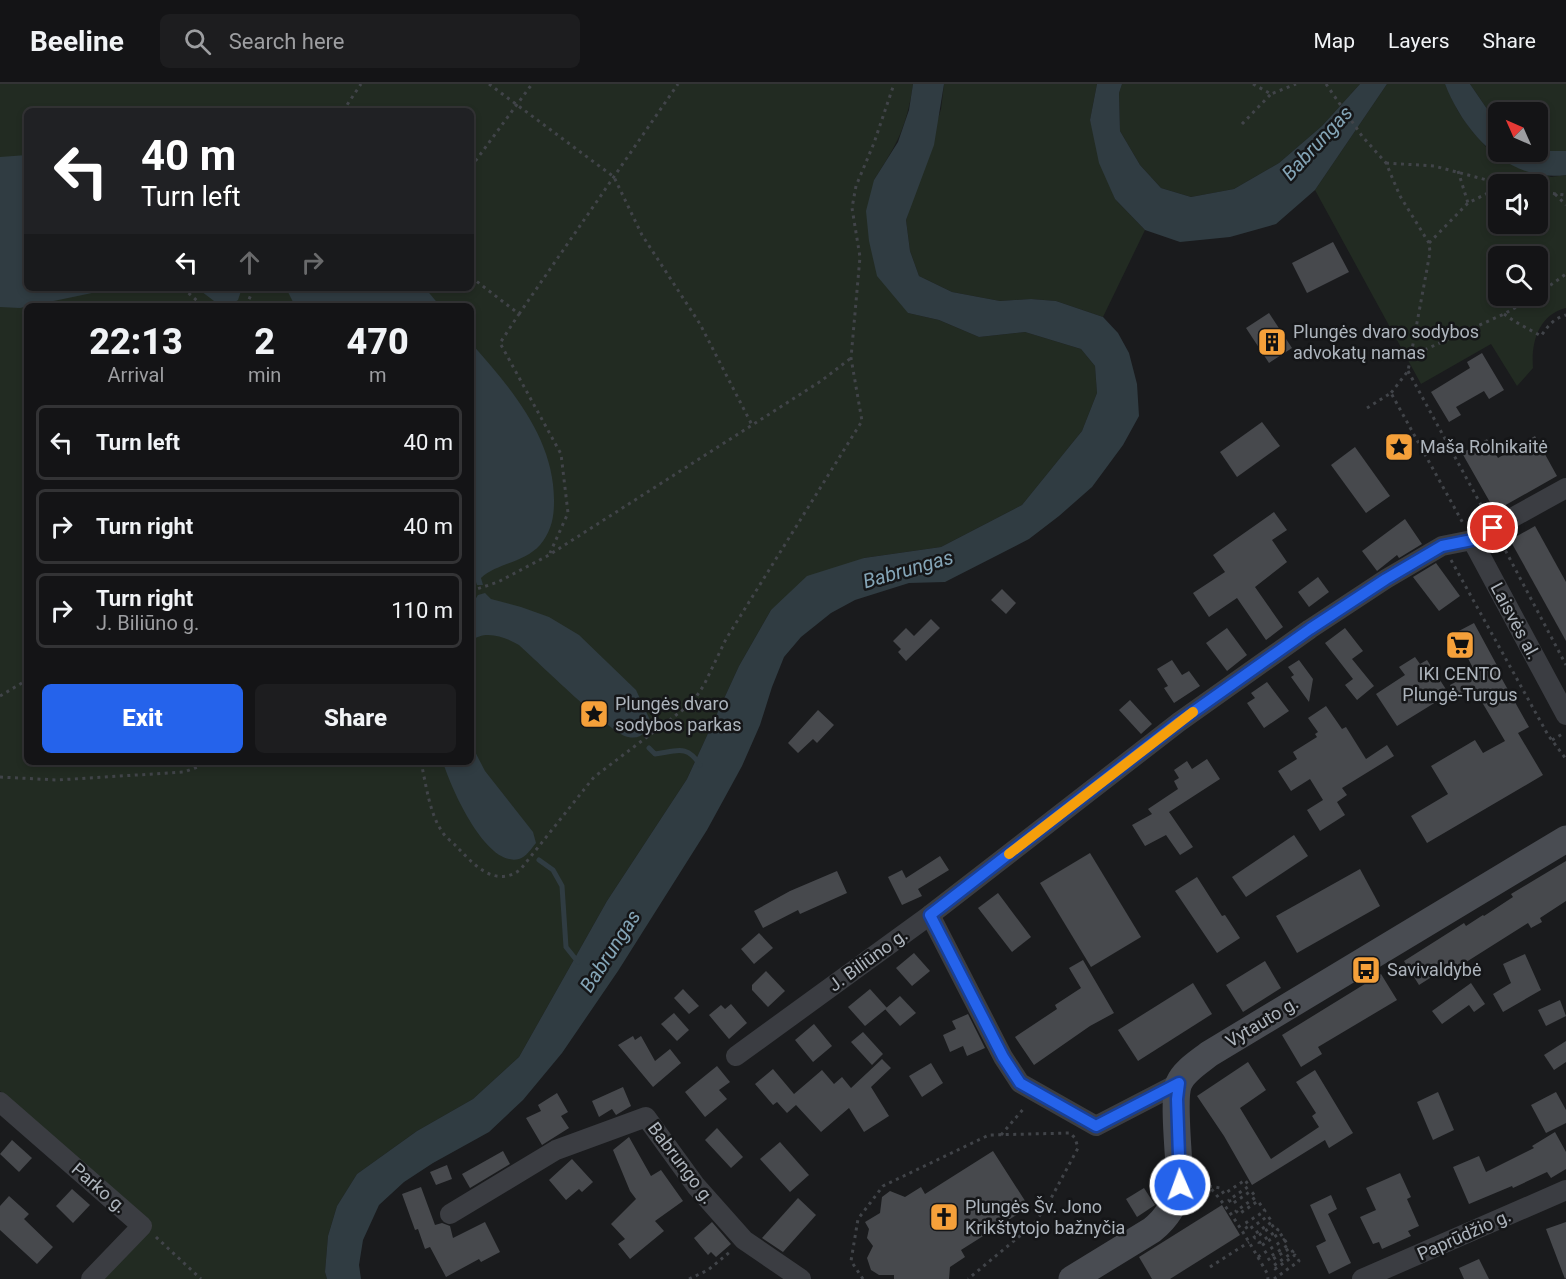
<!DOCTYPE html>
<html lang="en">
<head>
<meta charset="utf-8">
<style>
  :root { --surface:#141416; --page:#1d1d1f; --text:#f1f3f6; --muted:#9d9ea1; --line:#333335; --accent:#2563eb }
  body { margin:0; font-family:Roboto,sans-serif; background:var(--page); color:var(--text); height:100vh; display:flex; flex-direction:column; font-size:22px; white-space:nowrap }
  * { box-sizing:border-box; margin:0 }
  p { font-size:20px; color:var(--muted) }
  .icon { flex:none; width:33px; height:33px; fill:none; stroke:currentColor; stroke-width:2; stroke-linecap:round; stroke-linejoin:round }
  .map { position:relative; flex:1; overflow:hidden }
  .sheet { position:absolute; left:24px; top:219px; width:450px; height:462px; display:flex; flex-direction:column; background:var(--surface); border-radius:9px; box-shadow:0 3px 9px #0003,0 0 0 2px var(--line) }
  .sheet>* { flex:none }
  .banner { position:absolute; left:24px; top:24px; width:450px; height:183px; border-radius:9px; box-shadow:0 3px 9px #0003,0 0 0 2px var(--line); background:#202124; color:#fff; overflow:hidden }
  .needle { width:39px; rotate:315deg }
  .controls { position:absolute; left:1488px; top:18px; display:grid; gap:12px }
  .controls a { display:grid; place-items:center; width:60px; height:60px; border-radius:9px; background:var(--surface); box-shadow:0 3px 9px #0003,0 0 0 2px var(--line); font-size:30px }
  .pin { position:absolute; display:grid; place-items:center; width:51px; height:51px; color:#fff; margin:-26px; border:3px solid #fff; border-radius:50%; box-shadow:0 2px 6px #0007 }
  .me { position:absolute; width:66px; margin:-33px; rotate:358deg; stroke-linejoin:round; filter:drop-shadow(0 0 4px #0008) }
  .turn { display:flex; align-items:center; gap:21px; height:126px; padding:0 18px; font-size:27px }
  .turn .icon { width:78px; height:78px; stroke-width:2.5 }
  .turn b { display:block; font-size:42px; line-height:51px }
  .lanes { display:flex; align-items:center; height:57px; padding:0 18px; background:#0003; justify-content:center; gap:30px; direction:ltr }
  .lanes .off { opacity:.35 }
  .eta { display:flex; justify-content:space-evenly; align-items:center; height:102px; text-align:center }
  .eta b { font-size:36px; font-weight:800; line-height:42px }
  .action { display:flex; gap:12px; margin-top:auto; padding:12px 18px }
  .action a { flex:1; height:69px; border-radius:9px; background:var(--accent); color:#fff; font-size:24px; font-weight:800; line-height:69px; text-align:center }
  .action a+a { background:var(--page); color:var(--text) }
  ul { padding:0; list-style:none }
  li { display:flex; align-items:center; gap:18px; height:75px; margin:0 12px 9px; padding:0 6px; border:3px solid var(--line); border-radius:9px }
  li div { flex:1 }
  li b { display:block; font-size:22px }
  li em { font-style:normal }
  header { display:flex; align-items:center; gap:36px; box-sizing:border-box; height:84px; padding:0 30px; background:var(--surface); border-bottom:2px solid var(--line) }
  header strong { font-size:28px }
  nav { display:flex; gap:33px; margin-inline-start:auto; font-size:21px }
  .search { width:420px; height:54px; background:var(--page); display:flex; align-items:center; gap:15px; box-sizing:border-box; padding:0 21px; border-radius:9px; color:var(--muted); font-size:22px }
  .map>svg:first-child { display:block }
  .green { fill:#222b22; fill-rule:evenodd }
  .water { fill:#303c42 }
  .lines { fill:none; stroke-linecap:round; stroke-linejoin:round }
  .stream { stroke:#303c42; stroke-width:5 }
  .building { fill:#47494d }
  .path { stroke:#414449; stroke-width:3; stroke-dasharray:3 4.5; stroke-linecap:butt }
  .street { stroke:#3b3d42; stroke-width:20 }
  .secondary { stroke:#494c52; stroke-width:27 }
  .route-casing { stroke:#184099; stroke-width:15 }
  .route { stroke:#2563eb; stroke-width:10 }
  .slow { stroke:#f59e0b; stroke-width:10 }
  .labels { text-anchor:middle; stroke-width:5; stroke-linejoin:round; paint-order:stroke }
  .poi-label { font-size:18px; fill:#adb4bc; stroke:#151618; text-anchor:start }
  .street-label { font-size:18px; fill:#adb4bc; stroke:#151618 }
  .water-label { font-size:20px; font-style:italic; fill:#84a5b7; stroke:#151618 }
</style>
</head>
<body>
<header>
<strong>Beeline</strong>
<div class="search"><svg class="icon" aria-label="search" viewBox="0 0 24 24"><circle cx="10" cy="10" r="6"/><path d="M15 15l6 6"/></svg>Search here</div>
<nav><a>Map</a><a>Layers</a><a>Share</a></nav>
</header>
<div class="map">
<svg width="1566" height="1195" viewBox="0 0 1566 1195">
  <rect width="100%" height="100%" fill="#1a1b1d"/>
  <g class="green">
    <path d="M0,0H913C907,43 897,60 874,96L908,229L939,236L979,253L1025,248L1081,265L1095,282L1097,309L1082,347L1022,421L941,463L864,474L771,526L739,582L687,695L607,817L519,973L473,1015L417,1047L357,1090L337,1122L328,1152L325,1188L327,1195H98L149,1143L0,1007ZM27,27H471V204H27ZM27,222H471V678H27Z"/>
    <path d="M944,0H1097L1090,36L1115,115L1145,146L1103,233L1056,217L1031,215L1000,217L952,208L919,192L910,167L906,136L941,25Z"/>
    <path d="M1122,0H1360L1322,42L1279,79L1234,105L1191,113L1161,104L1140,81L1120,47L1119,9Z"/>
    <path d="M1387,0H1445L1458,27L1472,47L1488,65L1551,93L1566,91V224C1538,231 1531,259 1533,284L1517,302L1491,260L1421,300L1315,106ZM1498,100H1538V140H1498ZM1498,172H1538V212H1498Z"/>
    <path d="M1470,0H1566V67H1551L1538,63V28H1498V41Z"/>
  </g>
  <g class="water">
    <path d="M913,0H944L934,61L906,136L910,167L919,192L952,208L1000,217L1031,215L1056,217L1103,233L1118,249L1129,269L1137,300L1139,332L1123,361L1092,403L1059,432L1029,455L945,498L909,499L855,516L831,529L801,553L784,573L772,603L760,641L742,682L707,746L618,887L562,969L523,1016L489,1048L433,1079L404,1098L379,1121L363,1156L359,1181L361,1195H327L325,1188L328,1152L337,1122L357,1090L417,1047L473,1015L519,973L607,817L687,695L739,582L771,526L807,492L864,474L941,463L1022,421L1082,347L1097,309L1095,282L1081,265L1025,248L979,253L939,236L908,229L877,192L869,157L866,127L874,96L898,58L909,26Z"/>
    <path d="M1097,0H1122L1119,9L1120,47L1140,81L1161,104L1191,113L1234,105L1279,79L1322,42L1360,0H1387L1315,106L1276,140L1230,153L1180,158L1145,146L1115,115L1099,79L1090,36Z"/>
    <path d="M1445,0H1470L1498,41V68H1538V63L1551,67H1566V91C1509,99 1464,49 1445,0Z"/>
    <path d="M27,71V204H99L92,209L20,224L0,223V73Z"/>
    <path d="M197,204H242L238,216L232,220L214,217Z"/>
    <path d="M286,204H425L440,222H295Z"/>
    <path d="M471,259C511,304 555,355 554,418C554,434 551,448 540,461C524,479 497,479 481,494L483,501H477L475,495L471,493Z"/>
    <path d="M485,509L491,515L521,523L549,533L579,551L636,606L650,636C647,647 642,656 628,653C611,650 537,577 519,561C505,553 485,545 471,557V522L478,511Z"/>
    <path d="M471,660L485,687L533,748L536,759C531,765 526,773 519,775C486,784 450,702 443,678H471Z"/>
  </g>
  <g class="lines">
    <g class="stream">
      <path d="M649,664L655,670C677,667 687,660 700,681"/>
      <path d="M539,776L553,786L562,802L566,863L578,878"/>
    </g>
  </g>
  <g class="building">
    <path d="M1333,158L1349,188L1307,209L1292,179Z"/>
    <path d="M1269,229L1292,264L1269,279L1246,244Z"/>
    <path d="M1482,269L1504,306L1489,315L1484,307L1456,323L1461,331L1449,338L1431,308L1470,284L1467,278Z"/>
    <path d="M1262,338L1280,362L1237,393L1220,368Z"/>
    <path d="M1535,352L1557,392L1495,427L1462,369L1487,355L1498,374Z"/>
    <path d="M1355,363L1390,412L1366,429L1331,381Z"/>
    <path d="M1274,428L1287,446L1272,456L1287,478L1255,503L1283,543L1266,556L1237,514L1209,533L1193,509L1225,488L1213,471Z"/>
    <path d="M1405,435L1422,460L1399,474L1397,471L1377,487L1362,467Z"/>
    <path d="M1535,442L1566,498V557L1510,456Z"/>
    <path d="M1436,479L1460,512L1439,527L1413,493Z"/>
    <path d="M1318,493L1329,508L1309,523L1298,508Z"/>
    <path d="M1002,505L1016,519L1006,530L991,516Z"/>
    <path d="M931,535L940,544L906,577L898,568L901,565L893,557L906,544L914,552Z"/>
    <path d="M1474,539L1500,587L1498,588L1529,643L1518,649L1543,691L1427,759L1411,732L1448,710L1431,682L1475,656L1483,669L1505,657L1473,603L1456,612L1450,601L1475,588L1455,549Z"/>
    <path d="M1227,544L1247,571L1227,587L1206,559Z"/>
    <path d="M1345,544L1363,567L1352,575L1374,602L1357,616L1345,601L1353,595L1325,559Z"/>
    <path d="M1415,573L1420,580L1427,576L1449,610L1397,642L1376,610L1405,591L1399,583Z"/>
    <path d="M1172,576L1182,591L1189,587L1200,602L1174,619L1164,604L1168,602L1157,585Z"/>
    <path d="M1299,576L1313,595L1309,618L1291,593L1294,591L1288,583Z"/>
    <path d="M1267,598L1289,627L1264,644L1247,619L1255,614L1251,609Z"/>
    <path d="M1130,616L1152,640L1141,650L1119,626Z"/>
    <path d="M1326,622L1342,645L1346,643L1366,675L1387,661L1394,672L1342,704L1347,711L1337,718L1345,731L1320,747L1307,726L1323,716L1310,695L1291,707L1278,687L1297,675L1293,668L1317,653L1315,650L1318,648L1308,634Z"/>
    <path d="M818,626L834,641L817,659L813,655L798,669L788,659Z"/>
    <path d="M1207,675L1220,695L1169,728L1193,763L1180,771L1166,751L1145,762L1132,741L1152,730L1148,725L1178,705L1174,697L1179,694L1174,686L1187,677L1192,685Z"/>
    <path d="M1294,751L1308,772L1246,813L1232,793Z"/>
    <path d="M1090,769L1141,853L1091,883L1040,799Z"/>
    <path d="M940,772L949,786L918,805L922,812L902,821L888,793L902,786L906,794Z"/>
    <path d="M1566,777V817L1540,834L1542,838L1531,844L1528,839L1452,887L1449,882L1419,901L1404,877L1464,839L1466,842L1483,831L1484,832L1513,813L1511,810Z"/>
    <path d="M1360,785L1380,822L1297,869L1276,832Z"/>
    <path d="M837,787L847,809L800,830L798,826L763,844L754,827L790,807Z"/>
    <path d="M1197,793L1222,832L1225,831L1240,854L1217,869L1175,807Z"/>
    <path d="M998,809L1031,853L1012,868L978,824Z"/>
    <path d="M759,849L773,864L754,880L741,865Z"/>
    <path d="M914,869L930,887L912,902L896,884Z"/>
    <path d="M1525,870L1541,906L1503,928L1493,910L1511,899L1503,880Z"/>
    <path d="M1083,876L1114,929L1090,942L1034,981L1015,953L1057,925L1055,921L1081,904L1069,884Z"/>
    <path d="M1265,877L1281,904L1243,928L1226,901Z"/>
    <path d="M766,887L785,907L768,923L752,906V901Z"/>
    <path d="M1381,890L1397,916L1318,963L1322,970L1301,983L1282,951Z"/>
    <path d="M1193,899L1212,930L1138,977L1118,946Z"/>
    <path d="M1471,899L1485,920L1474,928L1469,921L1442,940L1432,927Z"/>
    <path d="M683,905L699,922L689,930L674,914Z"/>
    <path d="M870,905L887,924L865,942L848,923Z"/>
    <path d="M900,912L916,929L900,942L885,925Z"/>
    <path d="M1560,916L1566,932L1546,942L1538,926Z"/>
    <path d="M731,920L747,939L729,955L709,931L721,921L725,925Z"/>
    <path d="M674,929L689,946L677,957L661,940Z"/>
    <path d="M968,930L985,964L967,972L963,962L950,968L943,951L956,945L952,937Z"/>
    <path d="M814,940L832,962L813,978L795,956Z"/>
    <path d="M863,948L883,970L872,981L851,958Z"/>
    <path d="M633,952L635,956L641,952L655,977L670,965L681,979L653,1003L618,961Z"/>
    <path d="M1566,957V978L1554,986L1544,971Z"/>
    <path d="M882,975L891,984L871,1003L889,1032L864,1048L849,1024L821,1048L796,1021L787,1029L777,1018L773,1021L755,1000L773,985L794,1010L822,986L834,1000L842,993L851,1004Z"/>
    <path d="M1248,978L1266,1006L1240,1024L1271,1075L1319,1043L1312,1032L1316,1029L1296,998L1315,986L1353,1049L1329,1064L1325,1056L1252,1101L1224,1052L1197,1012Z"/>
    <path d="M931,979L943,999L922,1013L909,992Z"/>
    <path d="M717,982L730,998L719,1006L727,1015L705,1033L685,1008Z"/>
    <path d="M623,1003L631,1022L616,1031L612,1025L599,1033L592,1017Z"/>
    <path d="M1438,1008L1454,1046L1433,1056L1417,1018Z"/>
    <path d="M1556,1008L1566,1026V1039L1546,1049L1531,1021Z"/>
    <path d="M557,1009L568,1028L561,1032L569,1044L542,1061L526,1034L541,1027L538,1021Z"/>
    <path d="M717,1044L743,1073L731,1084L705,1056Z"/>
    <path d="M1555,1048L1566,1068V1085L1551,1094L1547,1088L1513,1104L1512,1102L1469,1120L1453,1083L1479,1072L1486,1088L1534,1064L1532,1062Z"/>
    <path d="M629,1053L651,1092L661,1086L683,1117L655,1137L664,1147L630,1175L618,1160L625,1155L611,1140L636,1115L630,1107L613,1066Z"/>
    <path d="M12,1056L32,1074L19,1088L0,1070Z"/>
    <path d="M780,1058L809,1091L790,1108L760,1075Z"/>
    <path d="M503,1067L510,1080L470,1104L462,1090Z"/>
    <path d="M993,1067L1029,1123L961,1166L965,1173L950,1183L949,1195H894V1191H879L871,1186L867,1174L873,1162L867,1154L869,1145L865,1138L880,1129L882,1113L890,1107L905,1113L921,1103L925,1110Z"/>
    <path d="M572,1075L593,1098L582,1108L579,1105L566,1116L549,1096Z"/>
    <path d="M447,1081L452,1095L436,1101L430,1088Z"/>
    <path d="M1400,1089L1411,1113L1407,1115L1419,1142L1408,1147L1411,1152L1382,1165L1379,1158L1373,1160L1360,1133L1376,1126L1366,1104Z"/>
    <path d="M421,1103L435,1141L442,1139L450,1142L453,1154L485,1138L500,1168L481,1178L479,1175L446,1193L430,1163L425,1165L418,1145L415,1146L402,1110Z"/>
    <path d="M1144,1104L1155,1121L1137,1133L1126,1115Z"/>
    <path d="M72,1105L90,1121L73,1139L56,1122Z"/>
    <path d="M1331,1111L1337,1125L1328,1130L1351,1179L1329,1190L1316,1162L1326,1157L1310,1121Z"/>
    <path d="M9,1112L29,1130L24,1135L53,1163L37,1180L0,1146V1122Z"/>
    <path d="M798,1114L816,1131L783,1168L762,1154Z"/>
    <path d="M1222,1121L1240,1151L1170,1195H1152L1139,1173Z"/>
    <path d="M712,1138L731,1160L716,1173L711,1168L708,1171L694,1154Z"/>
    <path d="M1566,1138V1194L1565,1195L1546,1145Z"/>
    <path d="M1479,1175L1489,1195H1464L1459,1184Z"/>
  </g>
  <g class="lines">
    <g class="path">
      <path d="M489,0L614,93L642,151L700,240L752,341"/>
      <path d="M1253,0L1271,10L1296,0"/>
      <path d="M1326,0L1362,52L1386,79L1400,112L1429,159L1430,168L1427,185L1408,287L1391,309"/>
      <path d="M343,27L361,0"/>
      <path d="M1242,40L1271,10"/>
      <path d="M1386,79L1434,82L1502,100"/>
      <path d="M471,83L532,0"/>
      <path d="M1458,87L1468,119"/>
      <path d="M1538,108L1566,111"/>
      <path d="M1555,110L1566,121"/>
      <path d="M1429,159L1468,119L1498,104"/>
      <path d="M471,193L519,230L500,259L561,370L568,429L550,469"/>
      <path d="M183,204L203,222"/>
      <path d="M1538,210L1566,190"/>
      <path d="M246,222L254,204"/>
      <path d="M519,230L678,0"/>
      <path d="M1504,230L1514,237L1541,252C1548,242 1554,234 1566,231"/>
      <path d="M1411,272L1504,230L1536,212"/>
      <path d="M1408,287L1486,430"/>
      <path d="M1367,324L1391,309L1464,441"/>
      <path d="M1502,460L1566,581"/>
      <path d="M1451,476L1548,651L1566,675"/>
      <path d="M471,507L498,498L549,471L821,297L851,274"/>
      <path d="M0,612L27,596"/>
      <path d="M1552,656L1564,649"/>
      <path d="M421,678C426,700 429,727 441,746C444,752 452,758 457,763C474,781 495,804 520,786L594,693L692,619L704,601L726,555L862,337L851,274L860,173L852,124L856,102L874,59L894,0"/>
      <path d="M0,693L57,696L184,688L211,678"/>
      <path d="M1001,1051L1025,1023"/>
      <path d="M1200,1097H1204C1230,1124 1248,1156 1267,1189L1268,1195"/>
      <path d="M1209,1102L1220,1104L1224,1110L1245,1096L1249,1102L1229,1116L1232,1120L1251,1107L1256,1113L1236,1127L1239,1130L1258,1117L1265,1127L1244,1140L1248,1146L1268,1132L1272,1138L1253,1151L1255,1154L1274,1141L1278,1146L1259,1159L1261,1162L1280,1149L1288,1161L1268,1174L1270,1177L1290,1164L1293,1168L1273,1182L1275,1185L1295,1171L1299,1177L1274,1195"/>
      <path d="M156,1153L201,1195"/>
      <path d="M1258,1173L1285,1155"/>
      <path d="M1210,1183L1249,1158"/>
      <path d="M689,1195L708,1186L731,1167"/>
      <path d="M863,1195L851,1177L858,1135L883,1102L989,1051L1070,1049L1075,1054L1078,1064L1049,1118L1033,1141L968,1195"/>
    </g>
    <g class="street">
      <path d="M1472,456L1566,631"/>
      <path d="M930,831L1003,973L1020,999L1096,1042L1179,999"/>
      <path d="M736,972L930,831L1179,638L1310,545L1386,495L1442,462L1472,456L1566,404"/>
      <path d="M0,1018L142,1142L91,1195"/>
      <path d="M450,1130L556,1066L646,1033L696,1102L744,1156L801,1195"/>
      <path d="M1362,1195L1566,1106"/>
    </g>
    <path class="secondary" d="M1072,1195L1152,1146C1167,1134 1176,1120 1180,1101C1180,1081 1172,1014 1179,999C1184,987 1199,978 1209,970L1566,755"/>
  </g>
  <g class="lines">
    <g class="route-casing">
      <path id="route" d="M1180,1101L1177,1015L1179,999L1096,1042L1020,999L1003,973L930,831L1179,638L1310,545L1386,495L1442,462L1472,456L1493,444"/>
    </g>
    <use href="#route" class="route"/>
    <path class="slow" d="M1009,770L1193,628"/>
  </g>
  <defs>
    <g id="building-square" transform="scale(1.5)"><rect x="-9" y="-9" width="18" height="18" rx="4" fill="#f5a03a" stroke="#151618"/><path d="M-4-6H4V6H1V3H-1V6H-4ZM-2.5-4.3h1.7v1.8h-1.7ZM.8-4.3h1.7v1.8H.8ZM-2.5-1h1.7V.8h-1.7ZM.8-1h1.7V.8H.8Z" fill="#111"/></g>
    <g id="sight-square" transform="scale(1.5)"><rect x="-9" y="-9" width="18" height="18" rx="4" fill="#f5a03a" stroke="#151618"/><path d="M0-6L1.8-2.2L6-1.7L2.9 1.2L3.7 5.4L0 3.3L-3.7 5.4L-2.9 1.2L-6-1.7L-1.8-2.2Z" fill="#111"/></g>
    <g id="supermarket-square" transform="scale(1.5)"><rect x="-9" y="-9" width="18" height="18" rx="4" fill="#f5a03a" stroke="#151618"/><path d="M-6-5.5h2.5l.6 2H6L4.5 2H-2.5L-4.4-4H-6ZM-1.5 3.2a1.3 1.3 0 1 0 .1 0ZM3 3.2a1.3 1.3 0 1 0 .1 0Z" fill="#111"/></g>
    <g id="bus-square" transform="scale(1.5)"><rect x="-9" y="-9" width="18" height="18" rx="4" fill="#f5a03a" stroke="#151618"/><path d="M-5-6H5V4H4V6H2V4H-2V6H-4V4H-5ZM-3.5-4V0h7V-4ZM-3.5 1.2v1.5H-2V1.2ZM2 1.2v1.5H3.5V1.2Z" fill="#111"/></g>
    <g id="church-square" transform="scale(1.5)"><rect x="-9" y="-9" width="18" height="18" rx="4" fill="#f5a03a" stroke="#151618"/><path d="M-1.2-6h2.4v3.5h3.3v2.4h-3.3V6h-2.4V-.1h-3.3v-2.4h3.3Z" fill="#111"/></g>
  </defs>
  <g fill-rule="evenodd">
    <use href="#building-square" x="1272" y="258"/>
    <use href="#sight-square" x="1399" y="363"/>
    <use href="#supermarket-square" x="1460" y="561"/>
    <use href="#sight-square" x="594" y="630"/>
    <use href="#bus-square" x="1366" y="886"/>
    <use href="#church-square" x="944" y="1133"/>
  </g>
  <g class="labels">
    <g class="poi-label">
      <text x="1293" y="254">Plungės dvaro sodybos<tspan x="1293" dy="21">advokatų namas</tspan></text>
      <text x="1420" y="369">Maša Rolnikaitė</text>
      <text x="1460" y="596" text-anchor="middle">IKI CENTO<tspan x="1460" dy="21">Plungė-Turgus</tspan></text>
      <text x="615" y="626">Plungės dvaro<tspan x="615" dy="21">sodybos parkas</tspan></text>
      <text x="1387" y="892">Savivaldybė</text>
      <text x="965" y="1129">Plungės Šv. Jono<tspan x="965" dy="21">Krikštytojo bažnyčia</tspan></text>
    </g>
    <g class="street-label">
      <text transform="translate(1515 537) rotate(62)" y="6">Laisvės al.</text>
      <text transform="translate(868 876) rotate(-36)" y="6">J. Biliūno g.</text>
      <text transform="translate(1262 938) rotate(-31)" y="6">Vytauto g.</text>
      <text transform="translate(681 1079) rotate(53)" y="6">Babrungo g.</text>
      <text transform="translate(99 1104) rotate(41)" y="6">Parko g.</text>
      <text transform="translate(1464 1151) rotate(-24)" y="6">Paprūdžio g.</text>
    </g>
    <g class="water-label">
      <text transform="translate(1317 59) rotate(-47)" y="7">Babrungas</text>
      <text transform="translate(908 485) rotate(-16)" y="7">Babrungas</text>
      <text transform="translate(610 867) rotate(-57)" y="7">Babrungas</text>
    </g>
  </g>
</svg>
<div class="controls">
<a><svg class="needle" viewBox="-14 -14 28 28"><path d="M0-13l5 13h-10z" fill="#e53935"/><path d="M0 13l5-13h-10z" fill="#9d9ea1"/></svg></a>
<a><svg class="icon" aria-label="sound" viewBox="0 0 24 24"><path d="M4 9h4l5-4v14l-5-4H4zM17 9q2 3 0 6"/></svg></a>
<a><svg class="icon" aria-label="search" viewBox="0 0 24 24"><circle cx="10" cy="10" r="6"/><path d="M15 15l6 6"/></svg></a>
</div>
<div class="pin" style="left:1493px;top:444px;background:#d93025"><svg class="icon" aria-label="arrive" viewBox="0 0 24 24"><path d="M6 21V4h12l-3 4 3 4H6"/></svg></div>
<svg class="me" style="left:1180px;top:1101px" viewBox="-20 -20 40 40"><circle r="17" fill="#2563eb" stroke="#fff" stroke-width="3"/><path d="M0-11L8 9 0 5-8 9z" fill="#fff"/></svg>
<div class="banner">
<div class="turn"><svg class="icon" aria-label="left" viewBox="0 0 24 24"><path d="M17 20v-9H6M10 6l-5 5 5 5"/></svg><div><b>40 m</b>Turn left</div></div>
<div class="lanes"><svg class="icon" aria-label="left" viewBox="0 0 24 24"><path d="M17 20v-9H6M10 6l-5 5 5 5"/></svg><svg class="icon off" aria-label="ahead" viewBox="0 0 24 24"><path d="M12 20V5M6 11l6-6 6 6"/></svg><svg class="icon off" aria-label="right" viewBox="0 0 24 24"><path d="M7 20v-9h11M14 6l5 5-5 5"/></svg></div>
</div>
<section class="sheet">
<div class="eta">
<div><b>22:13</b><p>Arrival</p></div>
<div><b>2</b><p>min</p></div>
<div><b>470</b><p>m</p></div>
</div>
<ul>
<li><svg class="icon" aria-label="left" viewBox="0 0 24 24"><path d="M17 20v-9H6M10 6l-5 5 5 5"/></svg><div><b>Turn left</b></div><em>40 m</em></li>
<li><svg class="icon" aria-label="right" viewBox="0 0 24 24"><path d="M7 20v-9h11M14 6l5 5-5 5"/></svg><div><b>Turn right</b></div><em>40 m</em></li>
<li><svg class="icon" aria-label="right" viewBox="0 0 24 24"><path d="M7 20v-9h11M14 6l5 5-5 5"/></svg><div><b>Turn right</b><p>J. Biliūno g.</p></div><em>110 m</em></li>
</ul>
<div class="action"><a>Exit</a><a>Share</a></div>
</section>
</div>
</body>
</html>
